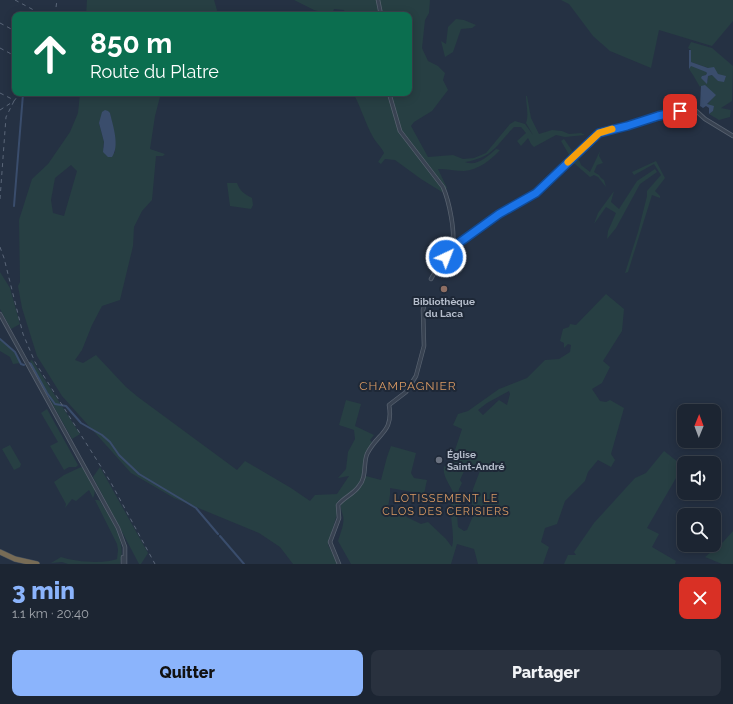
<!DOCTYPE html>
<html lang="fr">
<head>
<meta charset="utf-8">
<style>
  :root { --surface:#1c2532; --page:#29313e; --text:#f1f3f6; --muted:#a0a5ac; --line:#3a424d; --accent:#8bb4fc }
  body { margin:0; font-family:Raleway,sans-serif; background:var(--page); color:var(--text); height:100vh; display:flex; flex-direction:column; font-size:15px; white-space:nowrap }
  * { box-sizing:border-box; margin:0 }
  p { font-size:13px; color:var(--muted) }
  .icon { flex:none; width:22px; height:22px; fill:none; stroke:currentColor; stroke-width:2; stroke-linecap:round; stroke-linejoin:round }
  .map { position:relative; height:564px; overflow:hidden }
  .details { display:flex; flex-direction:column; background:var(--surface); flex:1 }
  .details>* { flex:none }
  .top-card { position:absolute; left:12px; top:12px; width:400px; height:84px; border-radius:8px; box-shadow:0 2px 10px #0003,0 0 0 1px var(--line); background:#0b6e4f; color:#fff; overflow:hidden }
  .needle { width:26px; rotate:1deg }
  .controls { position:absolute; left:677px; top:404px; display:grid; gap:8px }
  .controls a { display:grid; place-items:center; width:44px; height:44px; border-radius:8px; background:var(--surface); box-shadow:0 2px 10px #0003,0 0 0 1px var(--line); font-size:20px }
  .pin { position:absolute; display:grid; place-items:center; width:34px; height:34px; color:#fff; margin:-17px; border-radius:8px; box-shadow:0 2px 6px #0006 }
  .me { position:absolute; width:44px; margin:-22px; rotate:43deg; stroke-linejoin:round; filter:drop-shadow(0 0 3px #0008) }
  .turn { display:flex; align-items:center; gap:14px; height:84px; padding:0 12px; font-size:18px }
  .turn .icon { width:52px; height:52px; stroke-width:2.5 }
  .turn b { display:block; font-size:28px; line-height:34px }
  .round { display:grid; place-items:center; flex:none; width:42px; height:42px; border-radius:8px; background:var(--page) }
  .summary { display:flex; align-items:center; justify-content:space-between; height:68px; padding:0 12px }
  h1 { font-size:24px; font-weight:800; line-height:30px; color:var(--accent) }
  .cta { display:flex; gap:8px; margin-top:auto; padding:8px 12px }
  .cta a { flex:1; height:46px; border-radius:8px; background:var(--accent); color:#111; font-size:16px; font-weight:800; line-height:46px; text-align:center }
  .cta a+a { background:var(--page); color:var(--text) }
  .map>svg:first-child { display:block }
  .green { fill:#273f43; fill-rule:evenodd }
  .water { fill:#3a4d6c }
  .lines { fill:none; stroke-linecap:round; stroke-linejoin:round }
  .canal { stroke:#3a4d6c; stroke-width:2 }
  .minor-casing { stroke:#57616f; stroke-width:4.5 }
  .highway-casing { stroke:#444e5c; stroke-width:6 }
  .minor { stroke:#394352; stroke-width:3 }
  .highway { stroke:#786c56; stroke-width:5 }
  .rail { stroke:#5b6779; stroke-width:1; stroke-dasharray:4 4; stroke-linecap:butt }
  .route-casing { stroke:#114b97; stroke-width:10 }
  .route { stroke:#1a73e8; stroke-width:7 }
  .slow { stroke:#f59e0b; stroke-width:7 }
  .education-dot { fill:#8d6e63; stroke:#1e2837; stroke-width:1.5 }
  .worship-dot { fill:#6b7280; stroke:#1e2837; stroke-width:1.5 }
  .labels { text-anchor:middle; stroke-width:4; stroke-linejoin:round; paint-order:stroke }
  .poi-label { font-size:10px; font-weight:bold; fill:#b6becc; stroke:#1e2837 }
  .neighbourhood-label { font-size:11px; letter-spacing:1px; fill:#da9a63; stroke:#1e2837 }
  .quarter-label { font-size:12px; letter-spacing:1px; fill:#da9a63; stroke:#1e2837 }
</style>
</head>
<body>
<div class="map">
<svg width="733" height="564" viewBox="0 0 733 564">
  <rect width="100%" height="100%" fill="#253143"/>
  <g class="green">
    <path d="M87,0H214L217,10L216,15H86Z"/>
    <path d="M294,0H430L429,13L425,20L422,48L428,61L438,66L445,73L443,80L448,90L432,111L414,122L411,126L428,157L453,155L463,159L474,158L486,153L510,124L515,121L525,124L533,135L526,123C529,115 526,105 526,96H527L531,118L539,134L552,130L562,131L569,134L581,133L585,135L565,137L556,135L534,147L531,144L528,138L521,146L517,141L526,133L521,127H514C496,145 494,157 465,162C477,167 488,156 496,149L500,150C491,160 478,170 464,171C456,171 447,169 438,169L447,188L442,192L421,179L395,160L385,159L381,164L378,162L384,153C381,146 376,143 373,137C365,123 361,107 353,93H409V15H345L344,10L334,9L332,15L314,10Z"/>
    <path d="M561,0H733V21L712,46L659,30L651,68L610,51L593,36L569,4Z"/>
    <path d="M456,19L464,20L476,25L472,28L461,29L453,52L445,57L441,41L446,44L448,27Z"/>
    <path d="M691,42L712,48L733,66L732,101L721,108L731,110L730,117L719,120L709,114L713,111L707,105L715,95L701,86L700,87L693,75L689,69L691,65L706,71L707,73L706,75L702,76L708,81V76L713,75L718,81V74L708,68L691,62V50L688,48Z"/>
    <path d="M80,93H161L155,116L150,149L165,154L163,156H156L152,200L142,211L134,227L133,246L120,300L102,306L92,325L82,350L75,360L83,363L96,355L126,387L138,397L237,470L245,461L291,488L310,501L315,495L337,494L349,476L338,478L346,469L348,452L355,439L354,430L339,425L346,400L361,404L355,426L374,435L370,440L373,443L367,458L366,476L381,480L387,457L391,446L416,453L411,473L414,478L427,480L424,494L390,488V495L388,508L421,524L428,522L446,539L452,547C456,532 446,509 454,495C451,485 442,477 444,466L452,469L453,463V456L462,429L453,425L458,414L468,411L499,389L527,378L545,360L559,359L570,352L571,345L568,344L564,348V343L560,341L563,329L569,327L570,324L576,325L606,294L624,309L622,331L603,361L610,367L602,383L592,389L600,401L606,402L610,400L624,408L611,454L615,460L611,467L598,460L588,472L585,481L565,501L557,524L545,528L541,542L549,547L543,564H478L474,549L457,544L451,564H351L338,541C340,534 345,523 343,516C342,511 340,509 341,504L359,489L363,481L356,488L338,501L337,514L328,545L338,564H293L280,547L259,533L174,498L131,473L62,396L37,356L22,308L18,286L20,282L19,220L32,179L48,164L70,132L78,113ZM110,113L115,139V153L103,148L104,142L99,123ZM71,165L77,171L64,216L53,213L51,200L55,178ZM509,391L510,394L507,405L499,400L483,415L478,410L487,403ZM483,463L473,489L472,502L473,516L467,530L464,531L458,527L457,515L460,506L458,498L459,489L462,483L460,480L466,467L472,465Z"/>
    <path d="M564,139L580,162L581,165L590,172L600,151L599,156L603,163L597,165L594,172L599,175L601,178L604,180L606,187L598,177L594,175L590,177L575,164H571V158L561,141Z"/>
    <path d="M656,161L665,178L655,191L660,196V198L652,195L628,272L625,273L638,232L647,196V191L661,175L654,164L634,175L632,172Z"/>
    <path d="M655,169L657,172L640,184L616,228L607,239L608,231L616,213L606,207L594,224L598,213L614,191L611,202L619,209L637,181Z"/>
    <path d="M227,183H237C240,191 244,194 252,198L253,205L251,209L230,206Z"/>
    <path d="M0,272L10,288L20,324L11,329L0,309Z"/>
    <path d="M0,339L14,351L21,363L13,364L10,357L0,351Z"/>
    <path d="M32,360L80,434L72,439L32,367V364L30,361Z"/>
    <path d="M47,409L78,465L76,467H69L64,470L50,446L58,442L41,413Z"/>
    <path d="M10,445L21,464L20,467L14,470L2,449Z"/>
    <path d="M664,451L683,466L647,528L659,534L652,547L676,561L675,564H564L568,555H576L574,552L594,523L635,478L646,473Z"/>
    <path d="M81,467L83,468C88,476 99,489 93,498L89,490L76,501L72,499L65,508L66,504L54,482L64,475Z"/>
    <path d="M100,467L148,553L141,564H139L93,477Z"/>
    <path d="M95,500H98L100,501C112,521 127,541 120,564H68L62,562L51,563L61,557C75,562 104,564 117,559L118,550L117,544Z"/>
    <path d="M733,531V564H722L705,557L723,542Z"/>
  </g>
  <g class="water">
    <path d="M689,50H691V62L708,68L714,67L718,74L726,76L724,82L718,81L712,75L708,76L707,84L701,78L702,76L706,75L707,73L706,72L691,66L689,69Z"/>
    <path d="M705,85L716,95L707,104L714,106L713,111L709,114V108L706,106L703,108L700,106L701,86Z"/>
    <path d="M105,110L108,111L110,113C113,126 120,146 112,157H108L103,152L104,142L99,123L102,112Z"/>
  </g>
  <g class="lines">
    <g class="canal">
      <path d="M14,206L23,94"/>
      <path d="M0,339L15,352L21,364L24,365"/>
      <path d="M29,363L31,364L47,393L55,404L66,406L81,423L102,435L110,442L119,455L139,474L196,508L218,534"/>
      <path d="M220,536L244,564"/>
    </g>
    <g class="minor-casing">
      <g id="minor">
        <path d="M378,0L381,15"/>
        <path d="M389,93L400,131L443,187C449,201 456,233 452,248C448,260 436,268 431,279"/>
        <path d="M451,248L499,214L536,193L601,132L627,127L658,115L694,109L705,119L733,136"/>
        <path d="M0,314L118,528L125,547V564"/>
        <path d="M123,564V557"/>
        <path d="M339,564L330,542L339,518L338,505C344,497 354,494 359,486C367,477 363,464 367,454C377,433 394,433 389,405L406,392L416,376L424,346L423,310L425,303"/>
      </g>
    </g>
    <g class="highway-casing">
      <path id="highway" d="M0,552L15,559L37,564"/>
    </g>
    <use href="#minor" class="minor"/>
    <use href="#highway" class="highway"/>
    <g class="rail">
      <path d="M15,0L43,15"/>
      <path d="M55,15L57,0"/>
      <path d="M0,23L15,31"/>
      <path d="M0,48L15,56"/>
      <path d="M0,93L12,99"/>
      <path d="M0,110L14,101L20,93"/>
      <path d="M0,199L6,117L14,101"/>
      <path d="M0,247L4,258L23,334L35,362L110,481L155,564"/>
    </g>
  </g>
  <g class="lines">
    <g class="route-casing">
      <path id="route" d="M446,257L452,248L499,214L536,193L599,133L627,126L658,116L680,111"/>
    </g>
    <use href="#route" class="route"/>
    <path class="slow" d="M568,162L599,133L612,129"/>
  </g>
  <circle class="education-dot" cx="444" cy="289" r="4"/>
  <circle class="worship-dot" cx="439" cy="460" r="4"/>
  <g class="labels">
    <g class="poi-label">
      <text x="444" y="305">Bibliothèque<tspan x="444" dy="12">du Laca</tspan></text>
      <text x="447" y="458" text-anchor="start">Église<tspan x="447" dy="12">Saint-André</tspan></text>
    </g>
    <g class="neighbourhood-label">
      <text x="446" y="502">LOTISSEMENT LE<tspan x="446" dy="13">CLOS DES CERISIERS</tspan></text>
    </g>
    <g class="quarter-label">
      <text x="408" y="390">CHAMPAGNIER</text>
    </g>
  </g>
</svg>
<div class="controls">
<a><svg class="needle" viewBox="-14 -14 28 28"><path d="M0-13l5 13h-10z" fill="#e53935"/><path d="M0 13l5-13h-10z" fill="#a0a5ac"/></svg></a>
<a><svg class="icon" aria-label="sound" viewBox="0 0 24 24"><path d="M4 9h4l5-4v14l-5-4H4zM17 9q2 3 0 6"/></svg></a>
<a><svg class="icon" aria-label="search" viewBox="0 0 24 24"><circle cx="10" cy="10" r="6"/><path d="M15 15l6 6"/></svg></a>
</div>
<div class="pin" style="left:680px;top:111px;background:#d93025"><svg class="icon" aria-label="arrive" viewBox="0 0 24 24"><path d="M6 21V4h12l-3 4 3 4H6"/></svg></div>
<svg class="me" style="left:446px;top:257px" viewBox="-20 -20 40 40"><circle r="17" fill="#1a73e8" stroke="#fff" stroke-width="3"/><path d="M0-11L8 9 0 5-8 9z" fill="#fff"/></svg>
<div class="top-card">
<div class="turn"><svg class="icon" aria-label="ahead" viewBox="0 0 24 24"><path d="M12 20V5M6 11l6-6 6 6"/></svg><div><b>850 m</b>Route du Platre</div></div>
</div>
</div>
<section class="details">
<div class="summary"><div><h1>3 min</h1><p>1.1 km · 20:40</p></div><a class="round" style="background:#d93025;color:#fff"><svg class="icon" aria-label="close" viewBox="0 0 24 24"><path d="M6 6l12 12M18 6L6 18"/></svg></a></div>
<div class="cta"><a>Quitter</a><a>Partager</a></div>
</section>
</body>
</html>
